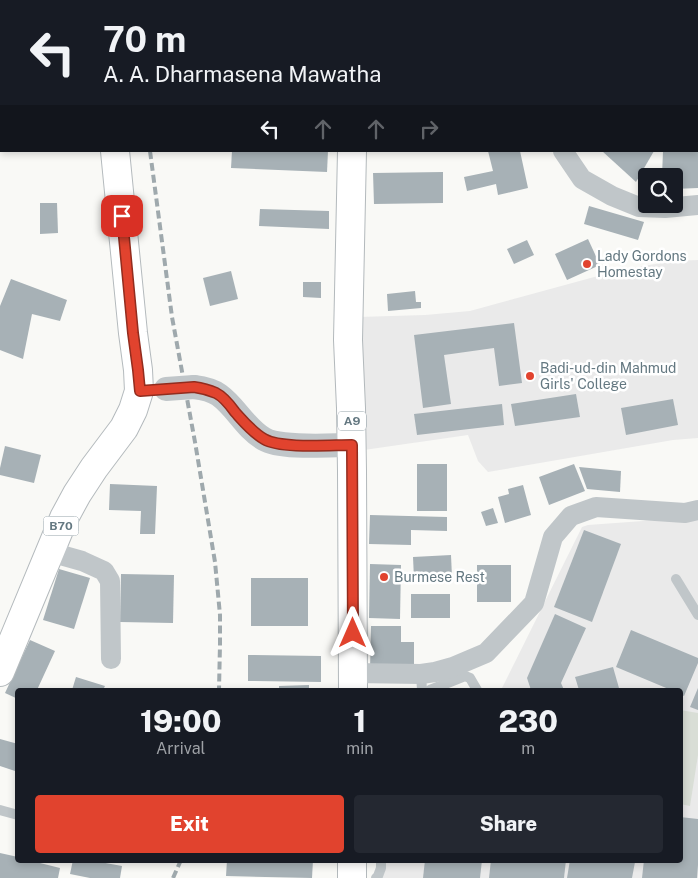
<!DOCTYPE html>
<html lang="en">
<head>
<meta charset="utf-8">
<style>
  :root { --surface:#171b24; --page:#242831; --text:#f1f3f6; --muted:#9ea1a6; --accent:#e1432e }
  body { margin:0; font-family:"Public Sans",sans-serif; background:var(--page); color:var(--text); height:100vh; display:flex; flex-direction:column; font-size:19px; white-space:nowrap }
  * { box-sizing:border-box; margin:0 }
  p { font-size:16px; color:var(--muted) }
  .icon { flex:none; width:28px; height:28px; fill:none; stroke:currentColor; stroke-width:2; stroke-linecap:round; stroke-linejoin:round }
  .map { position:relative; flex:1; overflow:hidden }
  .drawer { position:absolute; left:15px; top:688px; width:668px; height:175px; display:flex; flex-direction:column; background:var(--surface); border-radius:5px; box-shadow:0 2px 8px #0003 }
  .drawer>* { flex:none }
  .top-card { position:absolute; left:0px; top:0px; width:699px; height:152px; box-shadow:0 2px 8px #0003; background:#171b24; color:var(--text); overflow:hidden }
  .tools { position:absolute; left:638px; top:168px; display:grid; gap:10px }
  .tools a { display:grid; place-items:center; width:45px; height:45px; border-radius:5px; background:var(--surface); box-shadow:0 2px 8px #0003; font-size:25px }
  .pin { position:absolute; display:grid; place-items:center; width:42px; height:42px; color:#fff; margin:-21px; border-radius:10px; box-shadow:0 2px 8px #0006 }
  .me { position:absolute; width:55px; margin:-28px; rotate:0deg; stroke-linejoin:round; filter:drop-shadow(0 0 4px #0008) }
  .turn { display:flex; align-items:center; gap:18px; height:105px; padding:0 20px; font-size:22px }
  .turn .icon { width:65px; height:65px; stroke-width:2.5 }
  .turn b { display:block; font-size:35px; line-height:42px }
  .lanes { display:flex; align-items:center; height:48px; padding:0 20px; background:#0003; justify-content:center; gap:25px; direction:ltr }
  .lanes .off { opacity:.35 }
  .eta { display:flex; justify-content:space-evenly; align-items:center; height:85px; text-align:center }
  .eta b { font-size:30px; font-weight:800; line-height:35px }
  .cta { display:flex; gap:10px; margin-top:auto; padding:10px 20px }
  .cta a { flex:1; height:58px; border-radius:5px; background:var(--accent); color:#fff; font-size:20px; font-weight:800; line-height:58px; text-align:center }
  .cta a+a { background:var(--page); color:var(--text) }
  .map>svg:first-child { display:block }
  .built { fill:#eaeaea }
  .green { fill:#d9ded6 }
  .building { fill:#a7b1b6 }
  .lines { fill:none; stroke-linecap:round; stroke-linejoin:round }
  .primary-casing { stroke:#b4babd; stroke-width:30 }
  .trunk-casing { stroke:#b3b9bc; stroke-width:30 }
  .service { stroke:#c0c6c9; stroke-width:10 }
  .minor { stroke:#c0c6c9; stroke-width:20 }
  .tertiary { stroke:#c0c6c9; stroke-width:24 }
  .primary { stroke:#fff; stroke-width:28 }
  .trunk { stroke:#fff; stroke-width:28 }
  .rail { stroke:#9fa9ad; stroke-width:4; stroke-dasharray:8 4; stroke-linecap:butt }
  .tertiary-bridge { stroke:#c0c6c9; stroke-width:24 }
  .route-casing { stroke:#922c1e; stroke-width:12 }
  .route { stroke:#e1432e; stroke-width:9 }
  .poi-dot { fill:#e1432e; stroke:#fff; stroke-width:2 }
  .labels { text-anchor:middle; stroke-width:5; stroke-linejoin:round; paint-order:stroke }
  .shield { fill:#fff; stroke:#92a0a7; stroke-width:1 }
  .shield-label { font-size:12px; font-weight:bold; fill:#647881 }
  .poi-label { font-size:14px; fill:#647881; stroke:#fff; text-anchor:start }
</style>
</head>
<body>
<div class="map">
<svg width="698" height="878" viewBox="0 0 698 878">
  <rect width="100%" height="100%" fill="#f9f9f6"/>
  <g class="built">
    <path d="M698,260V438L673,440L488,472L478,461L468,435L364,450L358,317L425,315L470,311L620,270L673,261Z"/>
    <path d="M698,517V878H382L381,860H680V690H501L582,527L588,525Z"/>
  </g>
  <path class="green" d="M680,710L698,713V755L690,806L680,804Z"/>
  <g class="building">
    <path d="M232,151H328L327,172L231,168Z"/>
    <path d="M488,151H520L528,188L498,195L496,184L467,191L464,177L493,171Z"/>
    <path d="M602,151H654L636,182Z"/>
    <path d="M663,151L698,152V188L674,189V176H662Z"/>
    <path d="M443,172V203L374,204L373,173Z"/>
    <path d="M40,203H57L58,233L40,234Z"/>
    <path d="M589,206L644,222L638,240L584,224Z"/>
    <path d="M260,209L329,211V229L259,226Z"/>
    <path d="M588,239L600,265L567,280L555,254Z"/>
    <path d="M527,240L534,255L514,264L507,249Z"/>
    <path d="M231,271L238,299L210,306L203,278Z"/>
    <path d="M11,279L67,300L60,321L32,314L23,359L0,350V306Z"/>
    <path d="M303,282H321V298L303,297Z"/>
    <path d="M415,291L416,302H421V308L388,311L387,294Z"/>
    <path d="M514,323L522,383L499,386L494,348L444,355L451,404L423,408L414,335Z"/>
    <path d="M576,394L580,417L515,426L511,404Z"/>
    <path d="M673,399L678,425L626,435L621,408Z"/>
    <path d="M502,404L504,425L417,435L414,414Z"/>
    <path d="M5,446L41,455L34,483L0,475V468Z"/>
    <rect x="417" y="464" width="30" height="47"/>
    <path d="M574,464L585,491L549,505L539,477Z"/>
    <path d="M579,467L621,471L620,492L587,489Z"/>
    <path d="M110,484L157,486L155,534H140L141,511L109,510Z"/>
    <path d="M523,485L531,515L505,523L498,497L509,494L508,489Z"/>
    <path d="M493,508L498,523L486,526L481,512Z"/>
    <path d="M370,515L447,517V531L411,530V545L369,544Z"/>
    <path d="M584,530L621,544L592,622L554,607Z"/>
    <path d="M451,555L452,577L414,579L413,557Z"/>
    <path d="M370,564L401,565L400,619L369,618Z"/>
    <rect x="477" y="565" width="34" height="37"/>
    <path d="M59,569L90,578L74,629L43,620Z"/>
    <path d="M121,574L174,575L173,623L120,622Z"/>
    <rect x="251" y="578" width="57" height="48"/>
    <rect x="411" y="594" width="39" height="24"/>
    <path d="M555,614L586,628L561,683L564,690H531L527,678Z"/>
    <path d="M371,626H401V642H414V671L370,670Z"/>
    <path d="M631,630L698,658V663L684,696L680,694V690H671L616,667Z"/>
    <path d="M30,640L55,651L37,690H18V699L5,693Z"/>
    <path d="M248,655L321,656V682L248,681Z"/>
    <path d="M613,667L619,688L611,690H579L575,677Z"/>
    <path d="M76,677L105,686L103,690H72Z"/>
    <path d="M309,685V690H279V686Z"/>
    <path d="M698,688V710L690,707Z"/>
    <path d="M0,739L18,744V772L0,766Z"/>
    <path d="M680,817L698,819V865L697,878H642L644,860H680Z"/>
    <path d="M0,853L18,857V860H28L60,868L58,878H0Z"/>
    <path d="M73,860H89L122,866L120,878H90L70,874Z"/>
    <path d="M227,860H313L312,878L226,876Z"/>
    <path d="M425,860H482L480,878H423Z"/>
    <path d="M491,860H566L564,878H489Z"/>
    <path d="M570,860H625L635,862L632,878H567Z"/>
  </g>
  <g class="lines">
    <g class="primary-casing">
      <g id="primary">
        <path d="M70,0L71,1"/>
        <path d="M0,672L64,518L77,494L94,468L124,428L133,410L139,391L138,370L133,333L115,151"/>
      </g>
    </g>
    <g class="trunk-casing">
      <g id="trunk">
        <path d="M353,0V1"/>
        <path d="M352,151L348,340L351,408L352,471L353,690"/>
        <path d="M352,860V878"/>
      </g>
    </g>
    <g class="service">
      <path d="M676,579L698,615"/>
      <path d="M421,674L422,690"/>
      <path d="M430,690L465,676L470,678L477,690"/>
      <path d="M0,810L18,815"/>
      <path d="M376,878L378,876L381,868V860"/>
    </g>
    <g class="minor">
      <path d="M511,1V0"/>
      <path d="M563,151L582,179L612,196L639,207L665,208L698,205"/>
      <path d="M50,552L82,561L104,571L110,581L111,659"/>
      <path d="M353,673L421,674L435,672L453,667L486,653L534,603L553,537L571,516L596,507L685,513L698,510"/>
    </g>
    <path class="tertiary" d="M194,387C202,388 212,390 219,395C236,407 245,428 264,439C281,449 330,445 352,445"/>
    <use href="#primary" class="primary"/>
    <use href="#trunk" class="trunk"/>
    <g class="rail">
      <path d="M128,0V1"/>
      <path d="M150,151L172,317L195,442L215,562L220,615V644L219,690"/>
      <path d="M173,878L181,860"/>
    </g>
    <path class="tertiary-bridge" d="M166,389L194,387"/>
  </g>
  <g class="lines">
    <g class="route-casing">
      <path id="route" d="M122,216L133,333L138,370L140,391L194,387C201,388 209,390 216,393C224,397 230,405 235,412C244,422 252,432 264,439C281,449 330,445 352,445L353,633"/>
    </g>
    <use href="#route" class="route"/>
  </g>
  <g class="poi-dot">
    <circle cx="587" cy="264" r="5"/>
    <circle cx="530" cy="376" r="5"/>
    <circle cx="384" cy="577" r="5"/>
  </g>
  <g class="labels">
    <g class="shield">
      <rect x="338" y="411.5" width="28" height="19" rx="4"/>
      <rect x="43.5" y="516.5" width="35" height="19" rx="4"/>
    </g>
    <g class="shield-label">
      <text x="352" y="425">A9</text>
      <text x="61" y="530">B70</text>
    </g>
    <g class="poi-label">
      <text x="597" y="261">Lady Gordons<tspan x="597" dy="16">Homestay</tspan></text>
      <text x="540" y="373">Badi-ud-din Mahmud<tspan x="540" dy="16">Girls' College</tspan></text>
      <text x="394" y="582">Burmese Rest</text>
    </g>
  </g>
</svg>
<div class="tools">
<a><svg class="icon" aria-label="search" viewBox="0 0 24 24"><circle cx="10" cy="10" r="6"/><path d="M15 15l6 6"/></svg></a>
</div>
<div class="pin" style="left:122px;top:216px;background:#d93025"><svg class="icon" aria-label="arrive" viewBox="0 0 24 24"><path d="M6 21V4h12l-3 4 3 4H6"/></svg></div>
<svg class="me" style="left:353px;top:633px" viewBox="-20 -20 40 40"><path d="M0-17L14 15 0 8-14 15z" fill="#e1432e" stroke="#fff" stroke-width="4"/></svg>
<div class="top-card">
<div class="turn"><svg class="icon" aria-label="left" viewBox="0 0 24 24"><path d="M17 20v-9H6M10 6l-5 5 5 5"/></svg><div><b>70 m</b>A. A. Dharmasena Mawatha</div></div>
<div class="lanes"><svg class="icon" aria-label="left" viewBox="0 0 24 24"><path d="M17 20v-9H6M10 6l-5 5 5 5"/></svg><svg class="icon off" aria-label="ahead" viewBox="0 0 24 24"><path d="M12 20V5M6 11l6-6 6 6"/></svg><svg class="icon off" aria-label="ahead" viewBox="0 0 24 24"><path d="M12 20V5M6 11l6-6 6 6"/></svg><svg class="icon off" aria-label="right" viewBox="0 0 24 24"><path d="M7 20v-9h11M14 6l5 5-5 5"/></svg></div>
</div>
<section class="drawer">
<div class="eta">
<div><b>19:00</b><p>Arrival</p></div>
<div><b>1</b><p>min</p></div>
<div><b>230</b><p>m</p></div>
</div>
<div class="cta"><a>Exit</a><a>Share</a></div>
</section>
</div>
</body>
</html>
